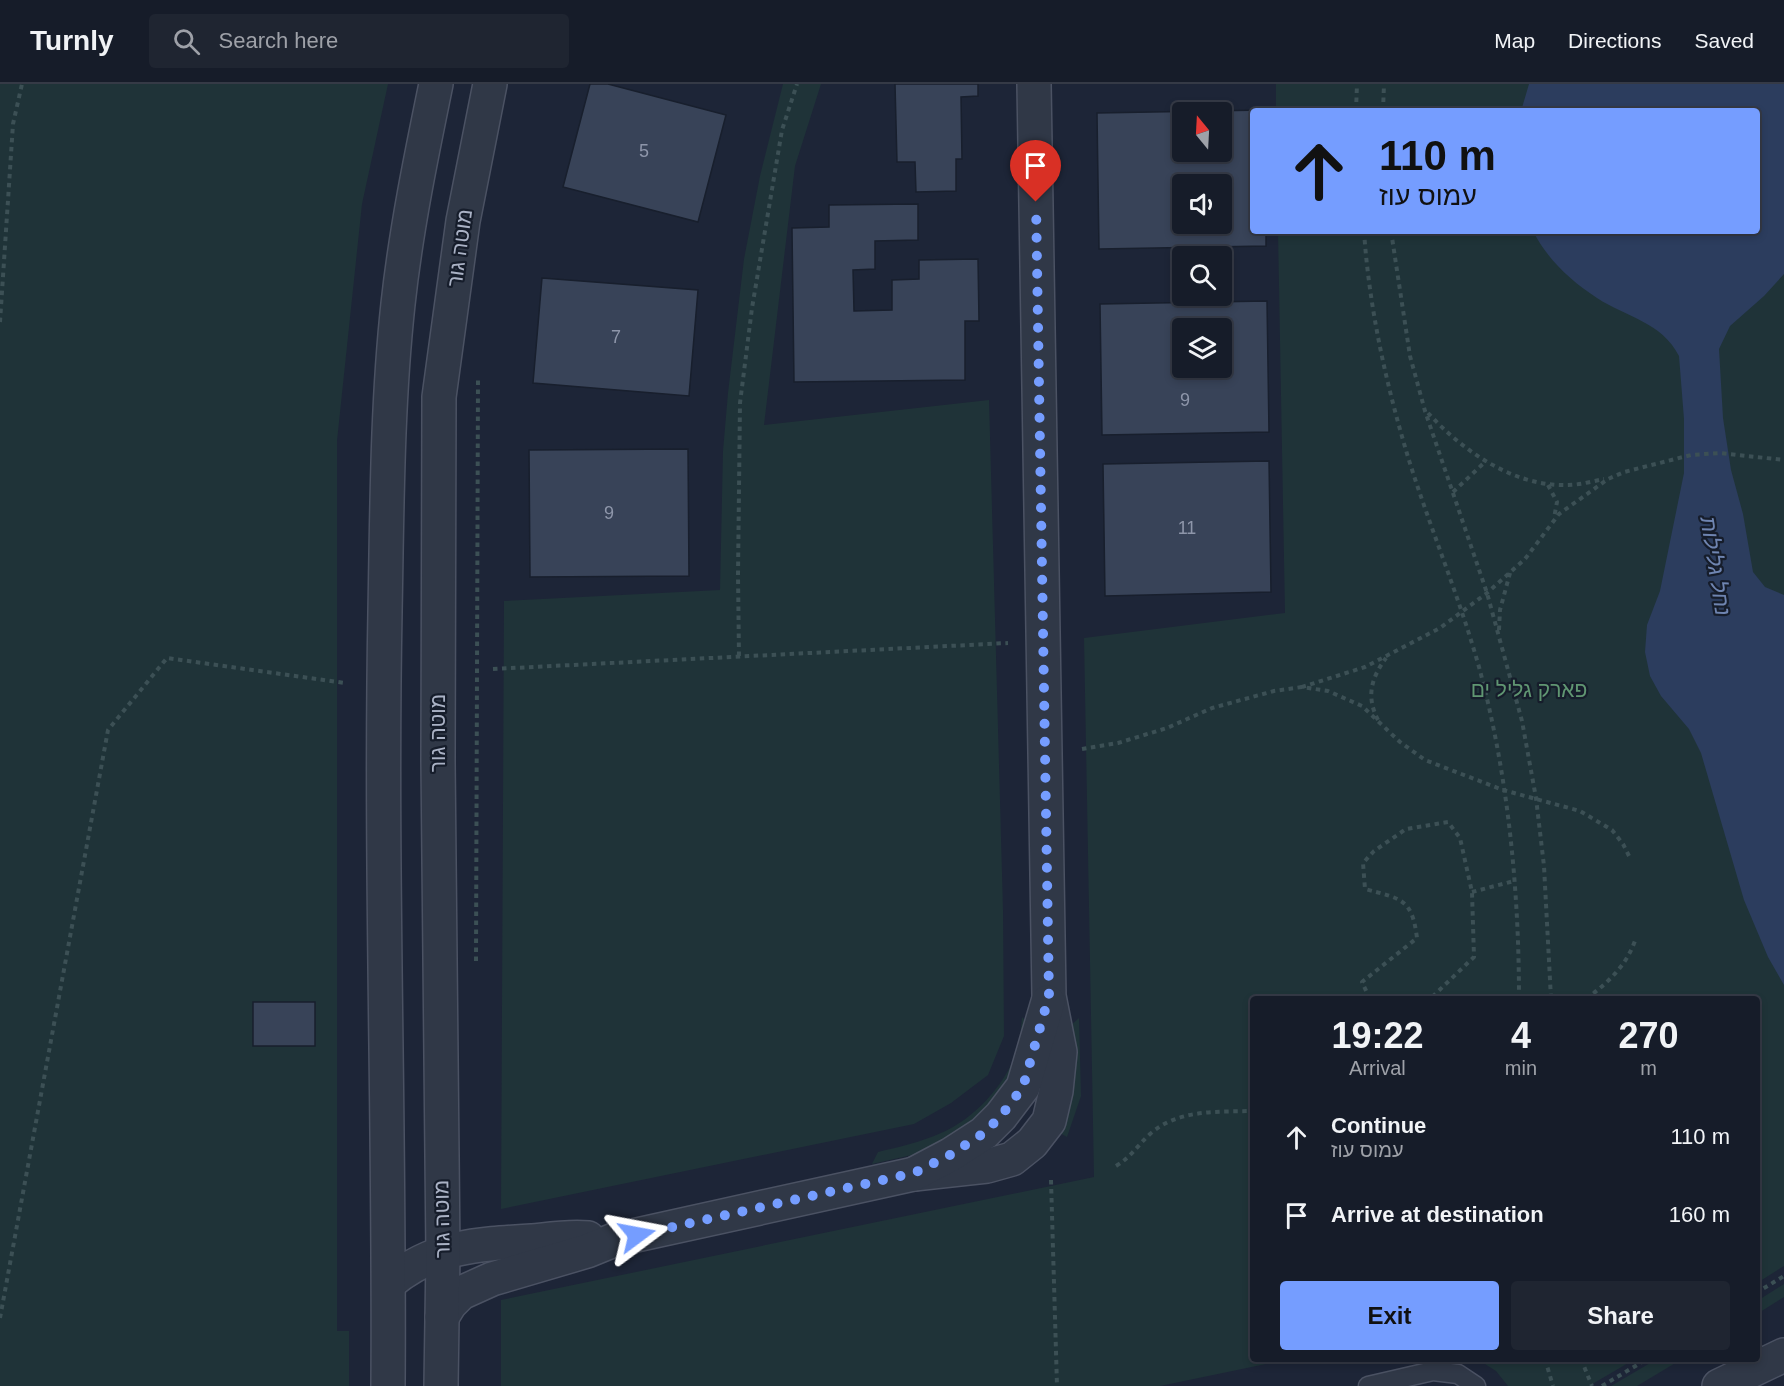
<!DOCTYPE html>
<html lang="en">
<head>
<meta charset="utf-8">
<style>
  :root { --surface:#161c29; --page:#1f2531; --text:#f1f3f6; --muted:#9ea1a8; --line:#353a46; --accent:#759dff }
  body { margin:0; font-family:Arial,Heebo,sans-serif; background:var(--page); color:var(--text); height:100vh; display:flex; flex-direction:column; font-size:22px; white-space:nowrap }
  * { box-sizing:border-box; margin:0 }
  p { font-size:20px; color:var(--muted) }
  .icon { flex:none; width:33px; height:33px; fill:none; stroke:currentColor; stroke-width:2; stroke-linecap:round; stroke-linejoin:round }
  .map { position:relative; flex:1; overflow:hidden }
  .details { position:absolute; left:1250px; top:912px; width:510px; height:366px; display:flex; flex-direction:column; background:var(--surface); border-radius:6px; box-shadow:0 3px 9px #0003,0 0 0 2px var(--line) }
  .details>* { flex:none }
  .guide { position:absolute; left:1250px; top:24px; width:510px; height:126px; border-radius:6px; box-shadow:0 3px 9px #0003,0 0 0 2px var(--line); background:#759dff; color:#111; overflow:hidden }
  .needle { width:39px; rotate:342deg }
  .tools { position:absolute; left:1172px; top:18px; display:grid; gap:12px }
  .tools a { display:grid; place-items:center; width:60px; height:60px; border-radius:6px; background:var(--surface); box-shadow:0 3px 9px #0003,0 0 0 2px var(--line); font-size:30px }
  .pin { position:absolute; display:grid; place-items:center; width:51px; height:51px; color:#fff; margin:-62px -26px; border-radius:50% 50% 50% 0; rotate:-45deg; box-shadow:0 0 6px #0007 }
  .pin .icon { rotate:45deg }
  .me { position:absolute; width:66px; margin:-33px; rotate:77deg; stroke-linejoin:round; filter:drop-shadow(0 0 4px #0008) }
  .turn { display:flex; align-items:center; gap:21px; height:126px; padding:0 30px; font-size:27px }
  .turn .icon { width:78px; height:78px; stroke-width:2.5 }
  .turn b { display:block; font-size:42px; line-height:51px }
  .eta { display:flex; justify-content:space-evenly; align-items:center; height:102px; text-align:center }
  .eta b { font-size:36px; font-weight:600; line-height:42px }
  .primary-button { display:flex; gap:12px; margin-top:auto; padding:12px 30px }
  .primary-button a { flex:1; height:69px; border-radius:6px; background:var(--accent); color:#111; font-size:24px; font-weight:600; line-height:69px; text-align:center }
  .primary-button a+a { background:var(--page); color:var(--text) }
  ul { padding:0; list-style:none }
  li { display:flex; align-items:center; gap:18px; height:78px; padding:0 30px }
  li div { flex:1 }
  li b { display:block; font-size:22px }
  li em { font-style:normal }
  header { display:flex; align-items:center; gap:36px; box-sizing:border-box; height:84px; padding:0 30px; background:var(--surface); border-bottom:2px solid var(--line) }
  header strong { font-size:28px }
  nav { display:flex; gap:33px; margin-inline-start:auto; font-size:21px }
  .search { width:420px; height:54px; background:var(--page); display:flex; align-items:center; gap:15px; box-sizing:border-box; padding:0 21px; border-radius:6px; color:var(--muted); font-size:22px }
  .map>svg:first-child { display:block }
  .green { fill:#1f3338 }
  .water { fill:#2c3d5e }
  .building { fill:#384358; stroke:#181f2d; stroke-width:1.5; fill-rule:evenodd }
  .lines { fill:none; stroke-linecap:round; stroke-linejoin:round }
  .lane-casing { stroke:#4b5263; stroke-width:21 }
  .street-casing { stroke:#4b5263; stroke-width:36 }
  .path { stroke:#3c5055; stroke-width:4; stroke-dasharray:4.5 4.5; stroke-linecap:butt }
  .lane { stroke:#303847; stroke-width:18 }
  .street { stroke:#303847; stroke-width:33 }
  .route { stroke:#759dff; stroke-width:10; stroke-dasharray:0 18 }
  .labels { text-anchor:middle; stroke-width:4.5; stroke-linejoin:round; paint-order:stroke }
  .number-label { font-size:18px; fill:#8e96aa }
  .street-label { font-size:21px; fill:#aab2c5; stroke:#161d2b }
  .park-label { font-size:21px; fill:#609672; stroke:#161d2b }
  .water-label { font-size:22px; font-style:italic; fill:#6f85b1; stroke:#161d2b }
</style>
</head>
<body>
<header>
<strong>Turnly</strong>
<div class="search"><svg class="icon" aria-label="search" viewBox="0 0 24 24"><circle cx="10" cy="10" r="6"/><path d="M15 15l6 6"/></svg>Search here</div>
<nav><a>Map</a><a>Directions</a><a>Saved</a></nav>
</header>
<div class="map">
<svg width="1784" height="1302" viewBox="0 0 1784 1302">
  <rect width="100%" height="100%" fill="#1d2537"/>
  <g class="green">
    <path d="M0,0H388L362,120L337,357V1247H349V1302H0Z"/>
    <path d="M783,0H821L795,82L764,341L989,316L1003,826L1004,952L988,991L951,1019L914,1040L501,1125L504,517L720,506L723,367L728,309L744,175L760,92Z"/>
    <path d="M1276,0H1784V1182L1757,1199L1756,915H1252V1275H1290L1160,1302H501V1216L1094,1093L1084,554L1285,529L1278,147H1756V27H1276Z"/>
    <path d="M1022,933L1030,942L1024,974L987,1033L925,1068L872,1080L878,1068C899,1063 921,1058 941,1049C974,1035 1003,1003 1016,970C1020,958 1021,946 1022,933Z"/>
    <path d="M1079,934L1081,1012L1067,1053L1058,1048L1068,944Z"/>
    <path d="M1784,1200V1213L1757,1230V1217Z"/>
    <path d="M1477,1275H1635L1589,1302H1508L1496,1287Z"/>
    <path d="M1657,1275H1682L1637,1302H1611Z"/>
  </g>
  <path class="water" d="M1529,0H1784V190L1764,212L1730,242L1719,265L1723,334L1731,386L1743,430L1753,488L1765,503L1784,511V901L1768,873L1744,816L1701,669L1689,645L1661,612L1650,592L1645,568L1647,541L1660,507L1684,389V335L1679,272C1662,238 1626,233 1597,214C1571,197 1547,175 1533,147H1756V27H1521Z"/>
  <g class="building">
    <path d="M590,0H608L726,31L698,138L563,103Z"/>
    <path d="M895,0H978V12L961,13L962,75H956V107L916,108L915,78H897Z"/>
    <path d="M1263,26L1252,27V147H1266V162L1099,165L1097,29ZM1182,28H1221V68H1182ZM1182,100H1221V140H1182Z"/>
    <path d="M918,120V156L875,157V185L853,186L854,227L892,226V196L919,195V176L978,175L979,237H965V296L794,298L792,144L829,143V121Z"/>
    <path d="M542,194L698,206L689,312L533,299Z"/>
    <path d="M1267,217L1269,348L1102,351L1100,220ZM1182,244H1221V284H1182Z"/>
    <path d="M688,365L689,492L530,493L529,366Z"/>
    <path d="M1269,377L1271,508L1105,512L1103,380Z"/>
    <rect x="253" y="918" width="62" height="44"/>
  </g>
  <g class="lines">
    <g class="lane-casing">
      <path id="lane" d="M1368,1302L1433,1287L1458,1290L1476,1302"/>
    </g>
    <g class="street-casing">
      <g id="street">
        <path d="M914,1090L987,1082L1012,1075L1032,1059L1049,1037L1056,1007L1060,968L1049,912L1034,0"/>
        <path d="M389,1199C433,1162 477,1160 533,1157C551,1155 570,1152 588,1154"/>
        <path d="M442,1233L450,1220L461,1209L492,1195L587,1167L614,1156L914,1090L950,1071L984,1049L1001,1032L1023,1003L1048,918"/>
        <path d="M388,1302C390,1044 380,786 385,528C387,425 387,322 398,220C406,146 421,73 436,0"/>
        <path d="M441,1302L443,1170L438,677L439,313L463,137L490,0"/>
        <path d="M1719,1302L1784,1271"/>
      </g>
    </g>
    <g class="path">
      <path d="M1356,27L1357,0"/>
      <path d="M1383,27L1384,0"/>
      <path d="M1364,147C1369,223 1386,300 1408,373C1430,444 1459,512 1479,583C1508,690 1519,805 1519,915"/>
      <path d="M1391,147L1410,272L1425,327L1487,509L1522,637L1536,714L1544,782L1551,915"/>
      <path d="M0,238L13,40L22,0"/>
      <path d="M1428,329C1463,367 1514,403 1568,401C1580,401 1593,397 1604,395"/>
      <path d="M1548,401L1557,418L1554,434"/>
      <path d="M1453,408L1486,377"/>
      <path d="M1499,546L1500,526L1510,489"/>
      <path d="M739,572L738,491L740,319L752,224L782,46L797,0"/>
      <path d="M493,585L1008,559"/>
      <path d="M1378,636C1366,613 1371,594 1386,574"/>
      <path d="M1082,665L1118,659L1167,644L1212,624L1274,607L1302,603"/>
      <path d="M1629,772L1623,760L1612,746L1580,727L1503,706L1425,676L1400,658L1362,622L1328,607L1302,603L1365,583L1440,544L1487,509L1525,475L1559,430L1608,395L1624,388L1691,371L1720,369L1784,376"/>
      <path d="M1472,808L1514,797"/>
      <path d="M476,877L478,293"/>
      <path d="M1370,915L1362,898L1417,854C1412,814 1401,815 1365,805L1363,779L1374,767L1406,745L1448,738L1460,754L1472,808L1474,873L1430,915"/>
      <path d="M1586,915C1609,898 1627,881 1636,854"/>
      <path d="M1116,1082C1131,1073 1137,1062 1150,1050C1178,1025 1217,1028 1252,1027"/>
      <path d="M1051,1096L1057,1302"/>
      <path d="M1756,1209L1784,1192"/>
      <path d="M0,1234L108,646L167,574L345,599"/>
      <path d="M1545,1275L1553,1302"/>
      <path d="M1581,1275L1592,1302"/>
      <path d="M1602,1302L1647,1275"/>
    </g>
    <use href="#lane" class="lane"/>
    <use href="#street" class="street"/>
  </g>
  <g class="lines">
    <path class="route" d="M637,1151L914,1089L950,1071L984,1049L1001,1032L1023,1003L1049,912L1036,118"/>
  </g>
  <g class="labels">
    <g class="number-label">
      <text x="644" y="73">5</text>
      <text x="616" y="259">7</text>
      <text x="1185" y="322">9</text>
      <text x="609" y="435">9</text>
      <text x="1187" y="450">11</text>
    </g>
    <g class="street-label">
      <text transform="translate(460 164) rotate(-82)" y="7">מוטה גור</text>
      <text transform="translate(438 649) rotate(-90)" y="7">מוטה גור</text>
      <text transform="translate(442 1135) rotate(-91)" y="7">מוטה גור</text>
    </g>
    <g class="park-label">
      <text x="1529" y="613">פארק גליל ים</text>
    </g>
    <g class="water-label">
      <text transform="translate(1716 482) rotate(81)" y="8">נחל גלילות</text>
    </g>
  </g>
</svg>
<div class="tools">
<a><svg class="needle" viewBox="-14 -14 28 28"><path d="M0-13l5 13h-10z" fill="#e53935"/><path d="M0 13l5-13h-10z" fill="#9ea1a8"/></svg></a>
<a><svg class="icon" aria-label="sound" viewBox="0 0 24 24"><path d="M4 9h4l5-4v14l-5-4H4zM17 9q2 3 0 6"/></svg></a>
<a><svg class="icon" aria-label="search" viewBox="0 0 24 24"><circle cx="10" cy="10" r="6"/><path d="M15 15l6 6"/></svg></a>
<a><svg class="icon" aria-label="layers" viewBox="0 0 24 24"><path d="M12 4l9 5-9 5-9-5zM3 14l9 5 9-5"/></svg></a>
</div>
<div class="pin" style="left:1036px;top:118px;background:#d93025"><svg class="icon" aria-label="arrive" viewBox="0 0 24 24"><path d="M6 21V4h12l-3 4 3 4H6"/></svg></div>
<svg class="me" style="left:637px;top:1151px" viewBox="-20 -20 40 40"><path d="M0-17L14 15 0 8-14 15z" fill="#759dff" stroke="#fff" stroke-width="4"/></svg>
<div class="guide">
<div class="turn"><svg class="icon" aria-label="ahead" viewBox="0 0 24 24"><path d="M12 20V5M6 11l6-6 6 6"/></svg><div><b>110 m</b>עמוס עוז</div></div>
</div>
<section class="details">
<div class="eta">
<div><b>19:22</b><p>Arrival</p></div>
<div><b>4</b><p>min</p></div>
<div><b>270</b><p>m</p></div>
</div>
<ul>
<li><svg class="icon" aria-label="ahead" viewBox="0 0 24 24"><path d="M12 20V5M6 11l6-6 6 6"/></svg><div><b>Continue</b><p>עמוס עוז</p></div><em>110 m</em></li>
<li><svg class="icon" aria-label="arrive" viewBox="0 0 24 24"><path d="M6 21V4h12l-3 4 3 4H6"/></svg><div><b>Arrive at destination</b></div><em>160 m</em></li>
</ul>
<div class="primary-button"><a>Exit</a><a>Share</a></div>
</section>
</div>
</body>
</html>
